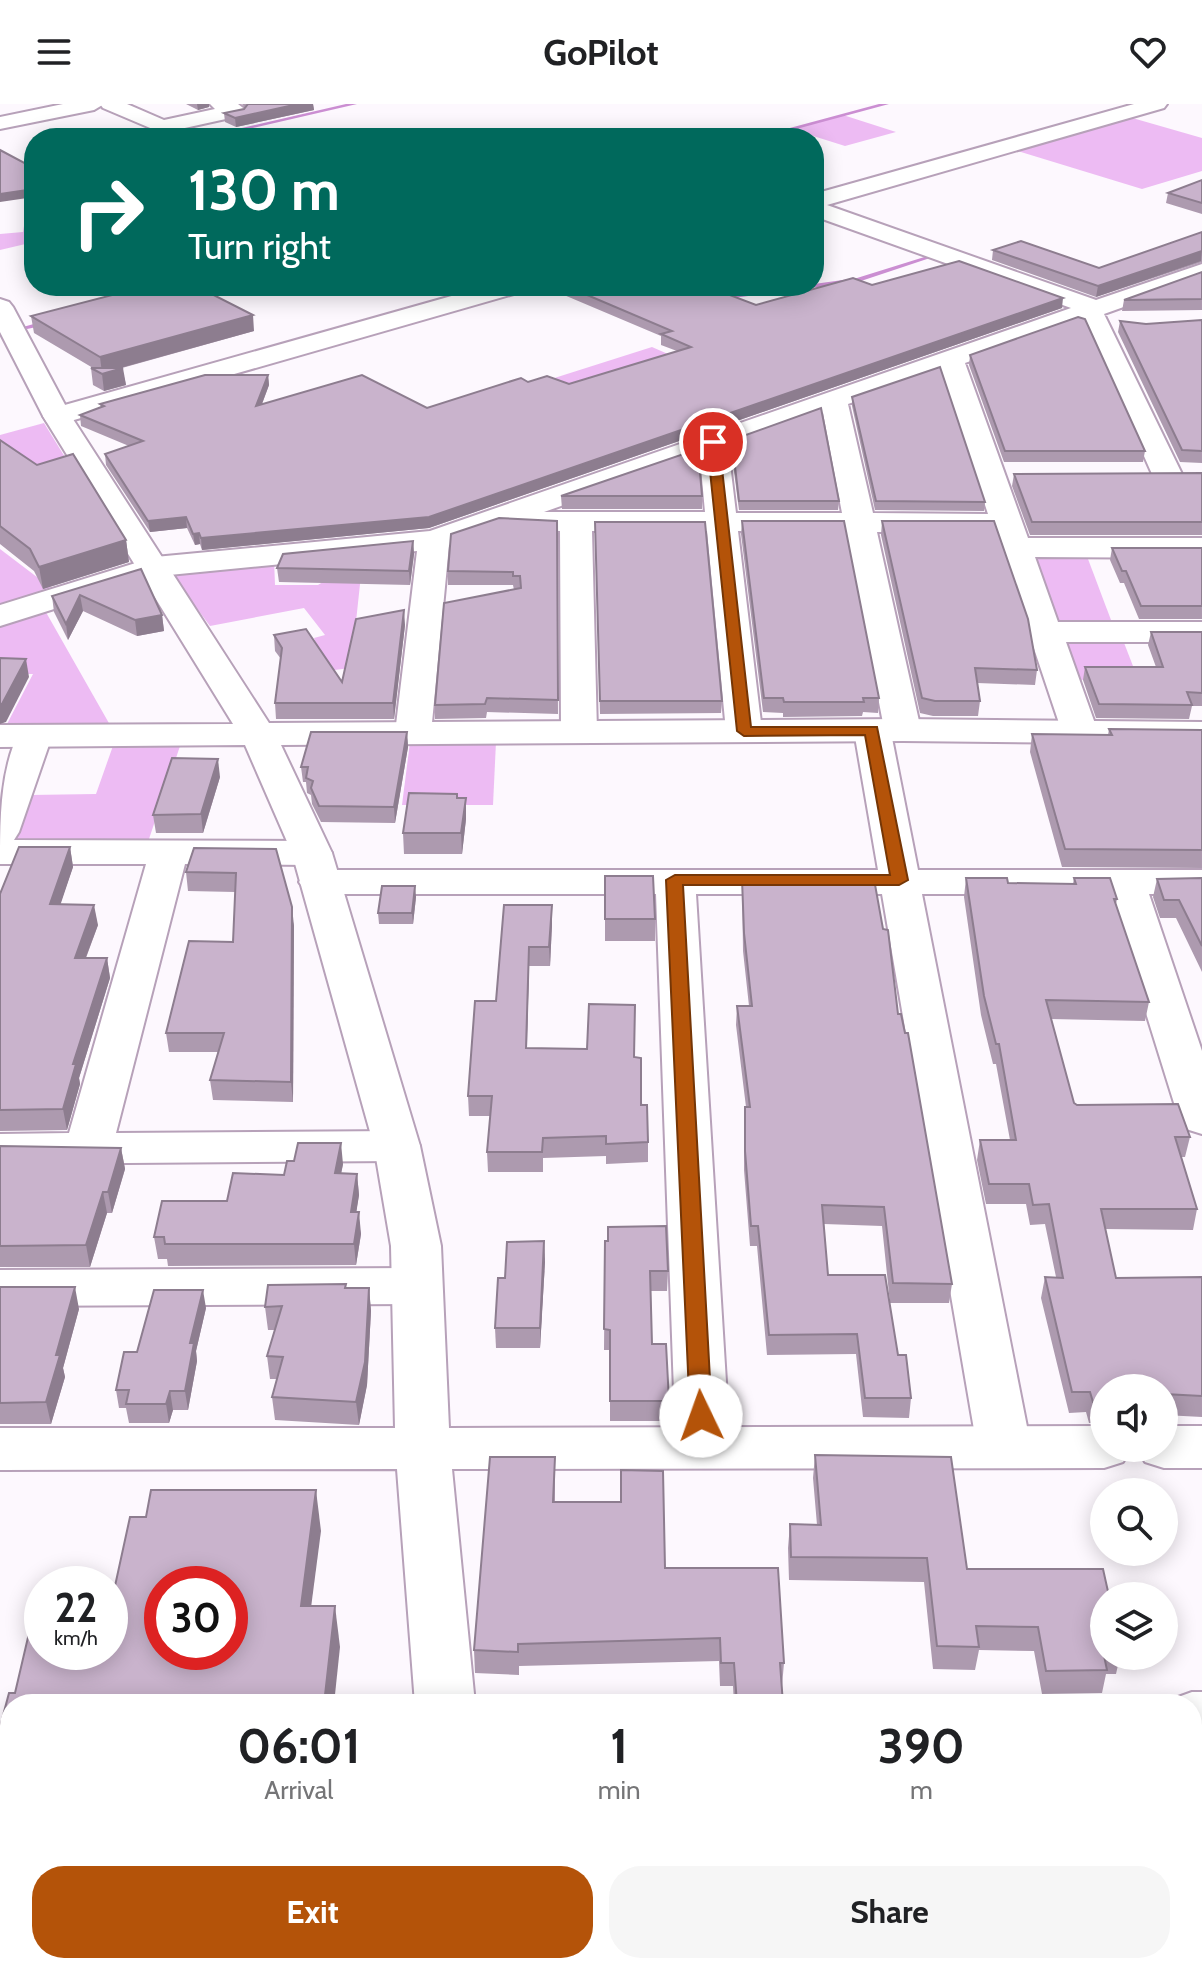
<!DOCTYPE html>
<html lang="en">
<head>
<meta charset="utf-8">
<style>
  :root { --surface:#fff; --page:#f6f6f6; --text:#202124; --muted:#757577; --accent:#b45309 }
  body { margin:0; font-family:Cabin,sans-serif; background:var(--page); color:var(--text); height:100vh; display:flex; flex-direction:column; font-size:30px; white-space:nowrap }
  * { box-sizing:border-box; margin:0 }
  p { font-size:26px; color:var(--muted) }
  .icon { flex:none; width:44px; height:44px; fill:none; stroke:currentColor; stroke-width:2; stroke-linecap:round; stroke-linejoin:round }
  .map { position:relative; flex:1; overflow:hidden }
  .details { position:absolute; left:0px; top:1590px; width:1202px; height:280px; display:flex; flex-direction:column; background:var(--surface); border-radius:32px 32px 0 0; box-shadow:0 4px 20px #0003 }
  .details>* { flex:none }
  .top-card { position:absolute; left:24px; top:24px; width:800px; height:168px; border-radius:32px; box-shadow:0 4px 20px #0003; background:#00695c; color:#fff; overflow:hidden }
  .fabs { position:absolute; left:1090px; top:1270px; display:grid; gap:16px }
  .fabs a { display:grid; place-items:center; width:88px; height:88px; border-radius:50%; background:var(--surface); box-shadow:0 4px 20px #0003; font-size:40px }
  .speed { position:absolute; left:24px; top:1462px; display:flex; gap:16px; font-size:40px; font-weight:700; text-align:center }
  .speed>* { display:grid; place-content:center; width:104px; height:104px; border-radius:50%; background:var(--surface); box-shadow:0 4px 20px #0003; line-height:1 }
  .speed small { font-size:20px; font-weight:400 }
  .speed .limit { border:12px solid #d22; background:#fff; color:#111 }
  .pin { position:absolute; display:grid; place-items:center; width:68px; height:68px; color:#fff; margin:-34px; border:4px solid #fff; border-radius:50%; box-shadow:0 2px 8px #0007 }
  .me { position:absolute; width:88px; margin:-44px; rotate:357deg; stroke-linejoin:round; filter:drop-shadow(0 0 6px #0008) }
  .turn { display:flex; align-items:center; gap:28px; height:168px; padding:0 32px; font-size:36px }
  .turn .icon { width:104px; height:104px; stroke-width:2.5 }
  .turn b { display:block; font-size:56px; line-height:68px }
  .eta { display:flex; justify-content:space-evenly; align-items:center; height:136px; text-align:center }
  .eta b { font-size:48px; font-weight:700; line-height:56px }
  .button { display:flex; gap:16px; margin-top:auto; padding:16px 32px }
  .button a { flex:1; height:92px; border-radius:32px; background:var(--accent); color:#fff; font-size:32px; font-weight:700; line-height:92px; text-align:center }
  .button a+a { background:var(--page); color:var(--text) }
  header { display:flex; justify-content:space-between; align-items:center; height:104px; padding:0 32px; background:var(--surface); font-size:36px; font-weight:700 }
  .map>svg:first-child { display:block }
  .green { fill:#edbbf3 }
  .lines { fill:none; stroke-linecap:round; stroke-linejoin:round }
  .stream { fill:#cb8ed2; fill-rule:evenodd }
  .minor-casing { stroke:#b7a1b9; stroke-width:4 }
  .tertiary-casing { stroke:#b7a1b9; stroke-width:4 }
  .minor { fill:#fff; fill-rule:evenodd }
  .tertiary { fill:#fff; fill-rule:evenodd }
  .wall { fill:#ad9aaf }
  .shaded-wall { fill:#8d7d8f }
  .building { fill:#c9b3cc; stroke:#8d7d8f; stroke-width:2; fill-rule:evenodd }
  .route { fill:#b45309; stroke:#753606; stroke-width:2 }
</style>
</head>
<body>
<header><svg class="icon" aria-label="menu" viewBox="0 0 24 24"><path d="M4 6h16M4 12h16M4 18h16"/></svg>GoPilot<svg class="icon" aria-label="heart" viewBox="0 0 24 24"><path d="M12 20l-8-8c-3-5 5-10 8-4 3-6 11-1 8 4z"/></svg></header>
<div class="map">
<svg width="1202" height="1870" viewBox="0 0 1202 1870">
  <rect width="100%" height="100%" fill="#fdf8fe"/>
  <g class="green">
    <path d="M843,11L896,28L845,42L791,25Z"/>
    <path d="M1122,11L1202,34V67L1142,85L1008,44Z"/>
    <path d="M26,110L34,114V138L0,146V130L23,128Z"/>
    <path d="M652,243L743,283L569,288L545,277Z"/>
    <path d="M44,319L68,358L36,373L0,350V331Z"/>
    <path d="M0,445L58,489L0,508Z"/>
    <path d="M1085,447L1114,524L1052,518L1027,454Z"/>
    <path d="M274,455L275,481H318L331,473L361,471L351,564L326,567L314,534L325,531L304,504L210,522L172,471L185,464Z"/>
    <path d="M43,503L110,621L7,620L33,570H0V517Z"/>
    <path d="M1121,531L1138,575L1070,576L1057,537Z"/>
    <path d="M410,638H496L493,701H402Z"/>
    <path d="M114,639H181L146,744L13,736L30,691L96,690Z"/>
    <path d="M1192,1817H1202V1870H508L507,1860H1192Z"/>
  </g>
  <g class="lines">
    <g class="stream">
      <path d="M346,0H357L209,34H198Z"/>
      <path d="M879,0H889L763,34H753Z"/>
      <path d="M934,150L939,151L858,178L717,196L685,182C698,182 709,192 722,191C753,190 783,182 814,182V180L857,174Z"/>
      <path d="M48,216L52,218L51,220L27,225L23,223Z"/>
    </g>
    <g class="minor-casing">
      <g id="minor">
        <path d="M100,0H127L164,16L215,5L210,0H238L247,7L244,11L162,29L103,4Z"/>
        <path d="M1134,0H1167L1164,4L827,101L1096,196L1202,160V175L1104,210L1182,370L1178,376L1167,379L1156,376L1152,370L1084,217L965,259L1028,434H1202V454L1035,453L1058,518H1202V538H1066L1098,628L1093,636L1080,639L1067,636L1062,628L995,428H877L921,626L916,634L903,637L892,634L918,766H1202V790H1149L1202,947V1030L1186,1025L1179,1015L1109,790H922L1031,1343L1023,1358L1004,1364L985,1358L977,1343L882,790H696L730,1343L722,1358L703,1364L684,1358L676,1343L656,790H319L305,786L299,778L305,770L319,766H878L854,627L859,619L872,616L883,619L846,428L738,427L762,627L757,635L744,638L731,635L726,627L707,427H592L597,628L592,636L579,639L566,636L561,628L560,427L499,424L449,441L431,629L426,637L413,640L400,637L395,629L417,447L159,472L0,522V501L155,453L430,427L1071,204L814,112V90ZM941,268L988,410L873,409L848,300ZM823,309L842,409H736L728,343ZM700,353L705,408H544Z"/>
        <path d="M487,182H528L524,187L67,318L57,321L47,318L43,312L47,306Z"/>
        <path d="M34,621L47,624L52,632L19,728L14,736L312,737L326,741L332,749L326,757L312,761L185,760L116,1029L397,1027L414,1031L420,1042L414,1053L397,1057L0,1060V1030L69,1029L146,760H0C0,714 0,664 21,624Z"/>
        <path d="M417,1164L435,1170L442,1182L435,1194L417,1200L0,1202V1166Z"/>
        <path d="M1192,1588H1202V1640H1192V1600H1168L1170,1596Z"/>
      </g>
    </g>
    <g class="tertiary-casing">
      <g id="tertiary">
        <path d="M63,0H104L94,6L0,25V13Z"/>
        <path d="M0,195L9,198L13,203L71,312L269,619L903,615L1202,618V640L903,637L281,641L332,749L420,1042L441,1142L449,1324L1104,1322V1344H1131L1123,1358L1104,1364L452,1365L475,1600H415L397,1365L0,1366V1324H395L391,1142L374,1042L292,749L245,641L0,643V621L233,620L43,312L0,228Z"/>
        <path d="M1164,1322H1202V1364H1164L1145,1358L1137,1344H1164Z"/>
        <path d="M439,1860H507L508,1870H440Z"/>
      </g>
    </g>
    <use href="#minor" class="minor"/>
    <use href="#tertiary" class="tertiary"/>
  </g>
  <g class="wall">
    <path d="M186,0H209V3L198,6Z"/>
    <path d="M242,0H313L314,6L236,23L225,18L224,9L244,5L245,4Z"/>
    <path d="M1202,76V110L1166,99L1168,89Z"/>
    <path d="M1202,128V158L1096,193L992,156L993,146L1099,164Z"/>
    <path d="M1202,168V206L1122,207L1124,196Z"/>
    <path d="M872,181L1062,204L429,424L202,446L200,440L195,441L187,424L150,428L106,361L105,350L129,342L81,322L80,311L101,303L100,300L268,271L269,281L262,300L427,304L528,278L569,280L677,247L661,241V232L564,191V188L558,185V182H706L756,201Z"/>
    <path d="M108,182H196L254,227L122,264L126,281L104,287L93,281L91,264H93L34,229L31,212L112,192L109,190Z"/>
    <path d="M1202,216V359L1180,358L1118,228L1120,217L1146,220Z"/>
    <path d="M970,251L1145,347L1143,358H1004L969,261Z"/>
    <path d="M852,293L985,398L984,407L875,406L852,302Z"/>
    <path d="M0,336L126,436L129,458L43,485L34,467L0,440Z"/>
    <path d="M732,336L839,397L838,406H739L731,345Z"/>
    <path d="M1202,369V431H1030L1012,382L1014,370Z"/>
    <path d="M561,392H702V405H562Z"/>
    <path d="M557,417L558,610L487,608L486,614L435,615V601L514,486L513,481H448V467Z"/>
    <path d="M742,417L879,594L878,609L863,608L862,612L783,613V609L763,608L741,430Z"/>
    <path d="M882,417L1037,566L1035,581L977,579L980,597L978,612H933L920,609L881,431Z"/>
    <path d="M595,418L722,597L721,609L600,610Z"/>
    <path d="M413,437L414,450L410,481L279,478L277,464Z"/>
    <path d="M1112,444H1202V515H1139L1124,479H1120L1110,456Z"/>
    <path d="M141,465L162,511L164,527L137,532L83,507L68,536L54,508L52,492Z"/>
    <path d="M405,521L394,615H276L275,599L281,555L275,547L274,531L342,578Z"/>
    <path d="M1151,528H1202V602H1192L1189,615L1096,614L1083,576L1085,563H1156L1148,541Z"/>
    <path d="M1109,625L1202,626V764L1062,763L1030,648L1032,630L1108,631Z"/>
    <path d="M407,628L408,643L395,719L321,718L312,700L311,691L307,689L306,678H303L301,663Z"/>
    <path d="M220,673L203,729H156L153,711Z"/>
    <path d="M457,690V694L466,715L462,750H404L403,729Z"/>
    <path d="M70,743L73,763L60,800L98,821L86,854H107L110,874L79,974L80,980L67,1026L0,1027V790Z"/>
    <path d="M276,745L294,822L293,998L213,996L210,976L218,948H169L166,929L233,838L235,788L188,787L186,768Z"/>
    <path d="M605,772L655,815V837H605Z"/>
    <path d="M966,774L1008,779L1073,780L1074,774L1117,795L1116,800L1149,898L1145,917L1051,915L1074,999L1077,1001L1190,1033L1185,1053H1181L1197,1105L1193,1126L1105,1125L1116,1174L1202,1173V1313L1164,1311V1284H1104V1319H1089L1086,1308L1069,1309L1041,1194L1045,1173H1056L1045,1120L1030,1121L1026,1100H986L977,1056L980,1036H1010L996,960H993L981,911L964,793Z"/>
    <path d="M1202,774V868L1176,814H1160L1153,793L1157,775Z"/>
    <path d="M742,775L898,910L952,1180L949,1199H890L882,1122L824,1120L828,1171L898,1251L911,1294L909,1314L863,1313L856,1250L767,1251L757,1142H750L744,1066V1022L745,1003H746L736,921L737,902H749L743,847Z"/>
    <path d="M416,793L413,820H379L378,809Z"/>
    <path d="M504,801L552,820L550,862H529L527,944L635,953L648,1038V1058L606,1060V1052L543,1054V1068H488L487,1048L490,1012H469L468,992L496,897Z"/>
    <path d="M0,1042L121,1044L125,1065L112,1109H107L90,1163H0Z"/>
    <path d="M343,1060L341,1069L357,1070L359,1091L356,1108L361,1130L356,1161L168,1162L167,1155H158L154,1133L227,1097L284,1071Z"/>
    <path d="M544,1137L545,1158L540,1244H496L495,1224L505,1174Z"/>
    <path d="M605,1137L668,1167L667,1187H651L652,1240L669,1297L668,1317H610V1246H604Z"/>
    <path d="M346,1180V1184H369L371,1207L367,1281L359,1321L275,1316L272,1293L277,1275H270L267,1252L275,1226H268L265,1203Z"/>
    <path d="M0,1183L79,1205L63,1264L65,1273L51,1320H0Z"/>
    <path d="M206,1204L196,1247L197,1257L188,1306H173L169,1319H129L126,1304H119L116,1286L137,1248Z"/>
    <path d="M815,1351L967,1465L1104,1492V1552H1120L1116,1570H1106L1102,1589L1042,1590L1034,1547L979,1546L975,1566L933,1565L924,1478L789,1476L788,1444L790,1420L817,1421L813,1374Z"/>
    <path d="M555,1353V1398L665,1464L784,1559L782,1582L783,1600H734L733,1582H720L719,1557L519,1562V1571L475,1569L474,1546Z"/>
    <path d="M1193,1637H1202V1770H1192V1642Z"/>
  </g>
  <g class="shaded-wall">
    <path d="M197,0H209V3L198,6Z"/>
    <path d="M298,0H313L314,6L236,23L235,14Z"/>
    <path d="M34,85V93L0,98V90Z"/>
    <path d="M1202,147L1201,157L1096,193L1098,182Z"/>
    <path d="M1063,194L1062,204L429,424L202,446L201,434Z"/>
    <path d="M253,211L254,227L102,269L100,253Z"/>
    <path d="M123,264L126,281L104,287L102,270Z"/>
    <path d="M268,271L269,281L257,313L256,302Z"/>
    <path d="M186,413L187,424L150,428L148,417Z"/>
    <path d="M199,429L200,440L195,441L193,430Z"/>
    <path d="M126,436L129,458L43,485L39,463Z"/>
    <path d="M413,437L414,450L410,481L409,467Z"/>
    <path d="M80,491L83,507L68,536L66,520Z"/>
    <path d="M404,506L405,521L394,615L393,599Z"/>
    <path d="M162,511L164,527L137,532L135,516Z"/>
    <path d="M26,555L29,573L6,618L0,620V600Z"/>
    <path d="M407,628L408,643L395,719L394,703Z"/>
    <path d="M218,655L220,673L203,729L201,710Z"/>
    <path d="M466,694V715L462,750L461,729Z"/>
    <path d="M70,743L73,763L54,820L50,800Z"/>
    <path d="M415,782L416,793L413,820L412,809Z"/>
    <path d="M94,801L98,821L78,874L75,854Z"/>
    <path d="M552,801V820L550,862L549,843Z"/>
    <path d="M292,803L294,822L293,998L291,978Z"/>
    <path d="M529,843V862L526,964V944Z"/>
    <path d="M107,854L110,874L79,974L80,980L67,1026L63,1005L73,960Z"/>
    <path d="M341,1039L343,1060L337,1091L335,1069Z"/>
    <path d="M121,1044L125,1065L112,1109L108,1088Z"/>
    <path d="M357,1070L359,1091L353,1130L351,1108Z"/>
    <path d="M103,1088L107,1109L90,1163L86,1141Z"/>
    <path d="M359,1108L361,1130L356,1161L354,1140Z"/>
    <path d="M544,1137L545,1158L540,1244V1224Z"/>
    <path d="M75,1183L79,1205L63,1264L65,1273L51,1320L46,1298L56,1251Z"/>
    <path d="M369,1184L371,1207L367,1281L359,1321L356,1298Z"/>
    <path d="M203,1186L206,1204L196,1247L197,1257L188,1306L185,1287L190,1239Z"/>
    <path d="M170,1287L173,1306L169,1319L166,1300Z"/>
    <path d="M316,1386L321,1427L306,1542L301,1502Z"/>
    <path d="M335,1502L340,1543L334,1600H324Z"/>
    <path d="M263,1860H275L274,1870H261Z"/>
  </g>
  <g class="building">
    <path d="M248,0H298L235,14L224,9L244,5Z"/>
    <path d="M0,46L34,64V85L0,90Z"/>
    <path d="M1202,76V99L1168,89Z"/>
    <path d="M1202,128V147L1098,182L993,146L1021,137L1099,164Z"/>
    <path d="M959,157L1063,194L429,413L201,434L199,429L193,430L186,413L148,417L105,350L143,337L80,311L104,302L100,300L205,271H268L256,302L362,271L427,304L521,274L528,278L547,272L569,280L691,243L661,230L672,227L566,182H706L756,201L853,174L872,181Z"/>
    <path d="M1202,168V195L1124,196Z"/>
    <path d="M119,182H196L253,211L100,253L31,212L128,187Z"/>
    <path d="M1078,213L1085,215L1145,347H1005L970,251Z"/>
    <path d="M1202,216V347L1182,346L1120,217L1146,220Z"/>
    <path d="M940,263L985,398L876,397L852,293Z"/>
    <path d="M91,264H123L102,270Z"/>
    <path d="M821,304L839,397H739L732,336Z"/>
    <path d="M0,336L37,361L73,350L126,436L39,463L30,445L0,422Z"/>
    <path d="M698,345L702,392H561Z"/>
    <path d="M1202,369V418H1032L1014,370Z"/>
    <path d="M499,414L557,417L558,596L487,594L485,600L435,601L444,499L521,484L520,472H513V468L448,467L451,430Z"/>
    <path d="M742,417H844L879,594H863L864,598H784L783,594H764Z"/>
    <path d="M882,417H994L1028,515L1037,566L975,564L980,597H935L922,594Z"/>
    <path d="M595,418H705L722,597H600Z"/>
    <path d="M413,437L409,467L277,464L283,450Z"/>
    <path d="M1112,444H1202V502H1141L1126,467H1122Z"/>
    <path d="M141,465L162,511L135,516L80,491L66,520L52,492Z"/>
    <path d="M404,506L393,599H275L282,544L274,531L306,525L342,578L356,515Z"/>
    <path d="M1151,528H1202V589L1187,588L1192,601L1099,600L1085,563H1163Z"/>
    <path d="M0,554L26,555L2,600H0Z"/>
    <path d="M1109,625L1202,626V746L1065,745L1032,630L1112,631Z"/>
    <path d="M311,628H407L394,703L319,702L311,684L313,677L306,674L308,663H301Z"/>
    <path d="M172,654L218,655L201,710L153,711Z"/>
    <path d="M409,689L457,690V694H466L461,729H403Z"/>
    <path d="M19,743H70L50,800L94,801L75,854H107L73,960H76L63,1005L0,1006V790Z"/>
    <path d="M194,744L276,745L292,803L291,978L210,976L224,929H166L189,837L233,838L236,769L186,768Z"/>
    <path d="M605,772H653L655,815H605Z"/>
    <path d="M966,774H1007L1008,779L1076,780L1074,774H1110L1117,795H1114L1149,898L1046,896L1074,999L1077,1001L1178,1000L1190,1033H1175L1197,1105H1101L1116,1174L1202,1173V1292L1164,1290V1284H1104V1298H1093L1090,1288H1072L1045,1173L1063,1174L1049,1100L1033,1101L1029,1080H989L980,1036H1016L999,940H996L984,892Z"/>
    <path d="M1202,774V842L1179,796H1164L1157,775Z"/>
    <path d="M742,775H874L883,825L888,826L898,910H901L905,929H908L952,1180L893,1179L884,1103L822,1101L828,1171H885L898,1251H906L911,1294H865L857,1230L769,1231L758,1122H751L745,1047V1003H750L737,902H752L744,829Z"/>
    <path d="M382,782H415L412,809H378Z"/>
    <path d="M504,801H552L549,843H529L526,944L587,945L589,900L635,901L634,953L641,954V1001H647L648,1038L606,1040V1032L543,1034L542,1048H487L492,992H468L475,897H496Z"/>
    <path d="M298,1039H341L335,1069L357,1070L351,1108H359L354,1140H165L164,1133H154L162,1097H227L233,1069L284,1071L287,1057H294Z"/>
    <path d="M0,1042L121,1044L108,1088H103L86,1141L0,1142Z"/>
    <path d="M666,1122L668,1167H650L652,1240H666L669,1297H610V1226L604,1225L605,1137H608V1123Z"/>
    <path d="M544,1137L540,1224H495L498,1174H505L507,1138Z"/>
    <path d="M346,1180L345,1184H369L365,1258L356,1298L272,1293L283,1253L267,1252L282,1202L265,1203L268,1181Z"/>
    <path d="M0,1183H75L56,1251H60L46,1298L0,1299Z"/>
    <path d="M154,1186H203L190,1239H194L185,1287H170L166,1300H126L129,1286H116L124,1248H137Z"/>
    <path d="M815,1351L951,1353L967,1465H1103L1109,1492H1104L1103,1547L1107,1566L1046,1567L1038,1523L976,1522L979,1543L937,1542L927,1454L791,1453L790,1420L821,1421Z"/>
    <path d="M490,1353H555L553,1398H621V1366L663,1367L665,1464H778L784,1559H780L783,1600H737L734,1559H721L720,1534L518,1540V1548L474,1546Z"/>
    <path d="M151,1386H316L301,1502H335L324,1600H10V1860H263L261,1870H0V1623L9,1589H15L40,1482H42V1548H110V1482H115L130,1413H146ZM162,1480H230V1548H162Z"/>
    <path d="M1193,1637H1202V1747H1192V1644H1195Z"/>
  </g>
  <path class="route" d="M713,334L719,338L751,623H877L908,776L899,781H683L712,1312L709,1317L701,1320L693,1317L690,1312L666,776L675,771H890L865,631L744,632L737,627L707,338Z"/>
</svg>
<div class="fabs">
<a><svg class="icon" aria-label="sound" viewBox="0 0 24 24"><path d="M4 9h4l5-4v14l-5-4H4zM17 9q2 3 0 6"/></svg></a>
<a><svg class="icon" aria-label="search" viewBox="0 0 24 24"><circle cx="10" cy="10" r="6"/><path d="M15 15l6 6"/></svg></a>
<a><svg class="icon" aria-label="layers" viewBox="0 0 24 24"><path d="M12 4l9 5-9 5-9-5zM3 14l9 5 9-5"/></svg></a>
</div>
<div class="speed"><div>22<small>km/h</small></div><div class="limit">30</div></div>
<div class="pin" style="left:713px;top:338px;background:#d93025"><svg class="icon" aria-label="arrive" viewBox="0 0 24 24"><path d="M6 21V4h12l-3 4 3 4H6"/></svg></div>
<svg class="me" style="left:701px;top:1312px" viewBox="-20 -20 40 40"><circle r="19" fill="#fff"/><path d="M0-13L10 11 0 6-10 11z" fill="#b45309"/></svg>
<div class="top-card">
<div class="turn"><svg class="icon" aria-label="right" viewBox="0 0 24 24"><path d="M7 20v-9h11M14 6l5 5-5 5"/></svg><div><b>130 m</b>Turn right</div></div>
</div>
<section class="details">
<div class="eta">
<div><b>06:01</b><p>Arrival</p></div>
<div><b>1</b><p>min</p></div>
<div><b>390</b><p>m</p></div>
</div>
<div class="button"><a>Exit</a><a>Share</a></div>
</section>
</div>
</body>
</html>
